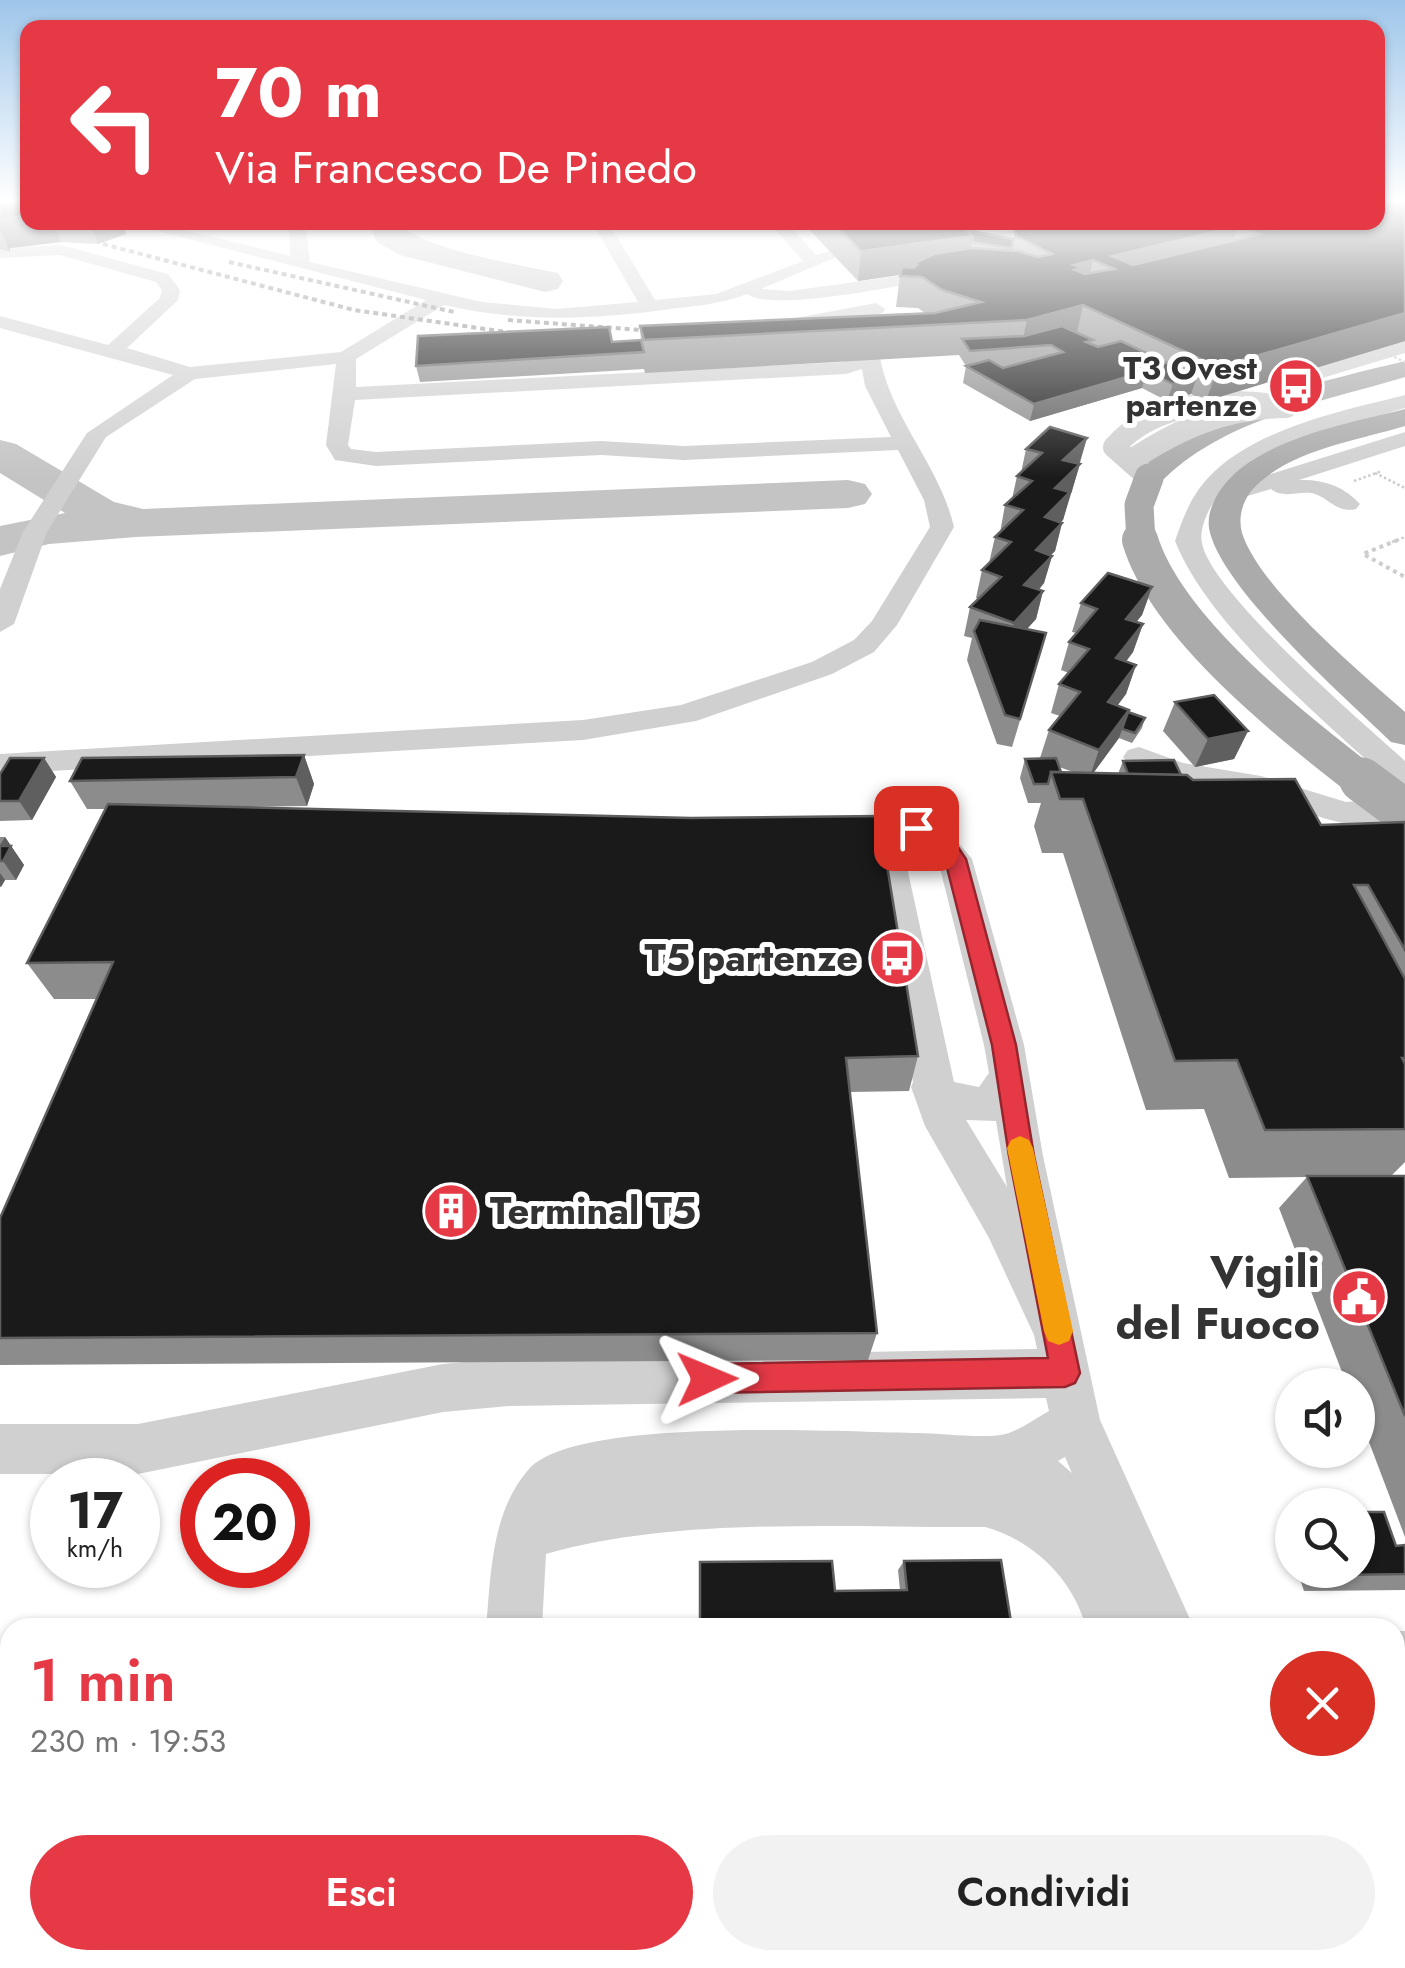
<!DOCTYPE html>
<html lang="it">
<head>
<meta charset="utf-8">
<style>
  :root { --surface:#fff; --page:#f2f2f2; --text:#222; --muted:#767676; --accent:#e63946 }
  body { margin:0; font-family:Jost,sans-serif; background:var(--page); color:var(--text); height:100vh; display:flex; flex-direction:column; font-size:38px; white-space:nowrap }
  * { box-sizing:border-box; margin:0 }
  p { font-size:32px; color:var(--muted) }
  .icon { flex:none; width:55px; height:55px; fill:none; stroke:currentColor; stroke-width:2; stroke-linecap:round; stroke-linejoin:round }
  .map { position:relative; flex:1; overflow:hidden }
  .panel { position:absolute; left:0px; top:1618px; width:1405px; height:352px; display:flex; flex-direction:column; background:var(--surface); border-radius:30px 30px 0 0; box-shadow:0 2px 8px #0004 }
  .panel>* { flex:none }
  .hud { position:absolute; left:20px; top:20px; width:1365px; height:210px; border-radius:20px; box-shadow:0 2px 8px #0004; background:#e63946; color:#fff; overflow:hidden }
  .fabs { position:absolute; left:1275px; top:1368px; display:grid; gap:20px }
  .fabs a { display:grid; place-items:center; width:100px; height:100px; border-radius:50%; background:var(--surface); box-shadow:0 2px 8px #0004; font-size:50px }
  .speed { position:absolute; left:30px; top:1458px; display:flex; gap:20px; font-size:50px; font-weight:700; text-align:center }
  .speed>* { display:grid; place-content:center; width:130px; height:130px; border-radius:50%; background:var(--surface); box-shadow:0 2px 8px #0004; line-height:1 }
  .speed small { font-size:25px; font-weight:400 }
  .speed .limit { border:15px solid #d22; background:#fff; color:#111 }
  .pin { position:absolute; display:grid; place-items:center; width:85px; height:85px; color:#fff; margin:-42px; border-radius:20px; box-shadow:0 5px 15px #0006 }
  .me { position:absolute; width:110px; margin:-55px; rotate:89deg; stroke-linejoin:round; filter:drop-shadow(0 0 8px #0008) }
  .turn { display:flex; align-items:center; gap:35px; height:210px; padding:0 30px; font-size:45px }
  .turn .icon { width:130px; height:130px; stroke-width:2.5 }
  .turn b { display:block; font-size:70px; line-height:85px }
  .round { display:grid; place-items:center; flex:none; width:105px; height:105px; border-radius:52px; background:var(--page) }
  .overview { display:flex; align-items:center; justify-content:space-between; height:170px; padding:0 30px }
  h1 { font-size:60px; font-weight:600; line-height:75px; color:var(--accent) }
  .action { display:flex; gap:20px; margin-top:auto; padding:20px 30px }
  .action a { flex:1; height:115px; border-radius:60px; background:var(--accent); color:#fff; font-size:40px; font-weight:600; line-height:115px; text-align:center }
  .action a+a { background:var(--page); color:var(--text) }
  .map>svg:first-child { display:block }
  .lines { fill:none; stroke-linecap:round; stroke-linejoin:round }
  .taxiway { fill:#c4c4c4; fill-rule:evenodd }
  .path-far1 { stroke:#cdcdcd; stroke-width:2.5; stroke-dasharray:2.5 2.5; stroke-linecap:butt }
  .path { stroke:#cdcdcd; stroke-width:4; stroke-dasharray:4 4; stroke-linecap:butt }
  .minor { fill:#d0d0d0; fill-rule:evenodd }
  .major { fill:#ababab; fill-rule:evenodd }
  .rail { stroke:#888; stroke-width:4; stroke-dasharray:5 4; stroke-linecap:butt }
  .path-bridge { stroke:#cdcdcd; stroke-width:2.5; stroke-dasharray:2.5 2.5; stroke-linecap:butt }
  .minor-bridge { stroke:#d0d0d0; stroke-width:22 }
  .major-bridge-far2 { stroke:#ababab; stroke-width:29 }
  .major-bridge-far1 { stroke:#ababab; stroke-width:36 }
  .major-bridge { stroke:#ababab; stroke-width:45 }
  .wall { fill:#8c8c8c; fill-rule:evenodd }
  .shaded-wall { fill:#5f5f5f }
  .building { fill:#1a1a1a; stroke:#5f5f5f; stroke-width:2.5; fill-rule:evenodd }
  .route { fill:#e63946; stroke:#96252e; stroke-width:2.5 }
  .slow { fill:#f59e0b }
  .labels { text-anchor:middle; stroke-width:10; stroke-linejoin:round; paint-order:stroke }
  .far-poi-label { font-size:32px; font-weight:bold; fill:#333; stroke:#fff; text-anchor:end }
  .poi-label { font-size:38px; font-weight:bold; fill:#333; stroke:#fff; text-anchor:end }
  .near-poi-label { font-size:45px; font-weight:bold; fill:#333; stroke:#fff; text-anchor:end }
</style>
</head>
<body>
<div class="map">
<svg width="1405" height="1968" viewBox="0 0 1405 1968">
  <rect width="100%" height="100%" fill="#fff"/>
  <g class="lines">
    <g class="taxiway">
      <path d="M368,222H400C412,248 527,266 558,273L563,281L558,289L545,292L400,255L377,242Z"/>
      <path d="M0,440L16,444L114,502L143,509L848,480L865,484L872,494L865,504L848,508L136,537L49,544L0,556V526L65,513L0,473Z"/>
    </g>
    <g class="path-far1">
      <path d="M1375,473L1405,488"/>
      <path d="M1354,481L1382,471"/>
      <path d="M1392,542L1405,537"/>
    </g>
    <path class="path" d="M1398,540L1363,554L1405,577"/>
    <g class="minor">
      <path d="M123,222H153L290,256L289,222H305L310,262L482,302L557,309L638,302L592,222H608L655,300L716,294L803,261L769,222H786L816,255L833,250L841,255L761,289L790,291L955,268V276L949,277C912,283 773,313 747,294C719,305 692,306 663,310C589,320 518,322 444,305L356,359V387L843,362L870,352L880,358C892,420 940,466 954,527L897,625L874,652L832,674L696,721L583,740L0,774V754L583,720L681,705L812,662L854,640L872,621L930,527L924,500L898,450L684,460L601,455L376,466L335,460L326,445L336,364L195,379L106,437L47,532L14,624L0,632V589L23,532L87,433L173,375L0,328V316L108,345L160,298L162,290L156,282L60,255L0,258V248L61,245L168,274L180,290L178,300L127,348L190,367L341,352L426,300ZM862,369L865,386L891,437L684,446L601,441L376,452L351,449L348,445L355,400L846,374Z"/>
      <path d="M1081,222H1113L1060,237L954,248L946,243L954,238Z"/>
      <path d="M876,303L885,309L883,313L780,333L770,327L780,321Z"/>
      <path d="M1405,341V353L1286,389L1276,383L1279,379Z"/>
      <path d="M1405,395V408C1345,426 1269,440 1224,488C1213,500 1198,526 1202,543C1211,593 1362,722 1405,761V788L1394,785C1325,721 1210,628 1175,541C1183,518 1190,498 1207,479C1253,429 1341,411 1405,395Z"/>
      <path d="M1405,432V446L1299,480C1323,479 1344,486 1360,504L1356,509C1336,514 1328,496 1311,493C1296,491 1283,499 1271,489L1234,500L1222,493L1226,488Z"/>
      <path d="M1139,747L1183,763L1261,776L1346,802L1405,798V820C1387,824 1370,827 1351,824C1323,821 1297,807 1270,800C1236,790 1143,787 1123,757L1128,750Z"/>
      <path d="M915,817L945,827L972,859L1024,1045L1043,1156L1100,1420L1194,1628H1086C1074,1580 1033,1540 985,1527C846,1528 680,1516 546,1554L542,1628H486C491,1574 491,1512 529,1469C576,1416 843,1432 918,1433C941,1433 989,1440 1009,1433C1023,1428 1036,1418 1049,1411L1046,1398L509,1406L443,1412L138,1474H0V1424H138L443,1364L509,1358L1037,1349L1034,1335L989,1238L925,1126L911,1087L913,1082L869,849C872,826 893,818 915,817ZM915,840L938,860L984,1045L989,1073L979,1087L954,1082L903,849L907,841ZM966,1120L996,1121L1007,1187ZM1065,1457L1072,1473L1058,1461Z"/>
      <rect x="1395" y="1631" width="10" height="106"/>
      <path d="M456,1960H520V1968H454Z"/>
      <path d="M1055,1960H1119L1121,1968H1055Z"/>
      <path d="M1162,1960H1226L1229,1968H1163Z"/>
    </g>
    <g class="major">
      <path d="M1405,361V377C1322,402 1221,419 1159,484H1139L1134,478C1181,411 1328,380 1405,361Z"/>
      <path d="M1405,409V426C1356,441 1288,450 1252,490C1242,502 1238,518 1242,533C1260,589 1360,672 1405,712V745L1391,742C1346,698 1219,587 1209,528C1206,505 1224,482 1240,469C1283,435 1353,422 1405,409Z"/>
    </g>
    <g class="rail">
      <path d="M103,244L354,310L527,335"/>
      <path d="M229,262L454,312"/>
      <path d="M508,320L668,332"/>
    </g>
    <path class="path-bridge" d="M1376,349L1405,362"/>
    <path class="minor-bridge" d="M1130,461C1180,428 1225,408 1286,407C1229,396 1154,401 1114,447L1149,478"/>
    <path class="major-bridge-far2" d="M1141,542L1139,505L1149,478"/>
    <path class="major-bridge-far1" d="M1140,540C1167,629 1293,727 1365,783"/>
    <path class="major-bridge" d="M1362,780L1405,812"/>
  </g>
  <g class="wall">
    <path d="M0,203L28,222H123L126,234L98,244L61,242L10,248V252L0,249Z"/>
    <path d="M1378,203H1405V341L1206,401L1191,394L1167,401L1142,388L1030,421L963,383L966,366L959,355L645,373L644,369L420,382L416,366L612,342H641L640,326L925,313L918,308L896,307L900,275L858,281L802,222H957L966,230L1013,239L1018,222H1378Z"/>
    <path d="M1087,438L1072,491L1070,494L1063,520L1060,522L1062,523L1055,551L1051,555L1052,556L1044,583L1039,590L1043,591L1036,619L1027,629L1038,661L1012,747L997,744L967,660L972,638L964,636L970,607L978,599L976,598L982,570L989,563L995,537L1000,533L1005,505L1012,499L1017,476L1021,473L1026,449Z"/>
    <path d="M1152,587L1142,615L1136,622L1143,624L1133,652L1126,662L1136,665L1126,694L1117,706L1128,712L1145,718L1142,728L1132,743L1119,738L1093,773L1118,774L1123,761L1181,775L1321,825L1405,822V1162L1391,1176H1405V1537L1358,1413V1385H1347L1279,1208L1307,1177L1229,1178L1204,1109L1146,1110L1063,853H1042L1034,826L1041,803H1028L1020,778L1025,759L1040,758L1049,730L1060,716L1051,713L1059,684L1069,673L1061,670L1069,642L1077,633L1072,632L1081,603ZM1059,767L1073,772H1061Z"/>
    <path d="M1175,702L1248,731L1234,759L1195,767L1163,731Z"/>
    <path d="M304,755L314,784L307,806L235,807L918,1056L909,1091L850,1092L877,1333L868,1360L0,1365V1218L97,999H54L27,963L105,809H87L70,781Z"/>
    <path d="M44,758L56,777L32,820L0,821V774Z"/>
    <path d="M0,837H5L24,865L16,880H5L1,887H0Z"/>
    <path d="M1292,1527V1555L1285,1531Z"/>
    <path d="M1405,1545V1590L1304,1591L1297,1570H1358L1396,1546Z"/>
    <path d="M904,1561L1012,1628L900,1590L898,1570Z"/>
    <path d="M1395,1869H1405V1968H1272L1270,1960H1395Z"/>
  </g>
  <g class="shaded-wall">
    <path d="M28,216V222H53L61,242L10,248V252L0,229V219Z"/>
    <path d="M90,222H123L126,234L98,244Z"/>
    <path d="M1254,222H1359L1260,234Z"/>
    <path d="M1238,226L1228,256L1114,269L1112,256Z"/>
    <path d="M973,236L968,266L913,264L912,273L858,281L861,251Z"/>
    <path d="M1093,260L1086,291L1074,265Z"/>
    <path d="M1083,305L1076,337L1021,347L1027,320Z"/>
    <path d="M1405,313V341L1206,401L1218,367Z"/>
    <path d="M1147,371L1142,388L1030,421L1034,404Z"/>
    <path d="M1197,377L1191,394L1167,401L1173,384Z"/>
    <path d="M1087,438L1079,464L1063,460Z"/>
    <path d="M1080,464L1063,520L1038,545L1045,517L1055,488Z"/>
    <path d="M1062,523L1055,551L1028,578L1036,550Z"/>
    <path d="M1052,556L1044,583L1017,613L1024,585Z"/>
    <path d="M1152,587L1142,615L1116,647L1126,619Z"/>
    <path d="M1043,591L1036,619L1007,651L1014,623Z"/>
    <path d="M1143,624L1133,652L1106,686L1116,658Z"/>
    <path d="M1136,665L1126,694L1105,722L1108,702Z"/>
    <path d="M1129,710L1119,738L1089,779L1099,750Z"/>
    <path d="M1248,731L1234,759L1195,767L1208,739Z"/>
    <path d="M304,755L314,784L307,806L296,777Z"/>
    <path d="M44,758L56,777L32,820L19,801Z"/>
    <path d="M5,837L24,865L16,880L3,861L0,845Z"/>
    <path d="M0,873L5,880L1,887L0,885Z"/>
  </g>
  <g class="building">
    <path d="M0,203H28V216L0,219Z"/>
    <path d="M1391,203H1405V313L1218,367L1083,305L1027,320L644,340L640,326L935,313L981,302L942,290L922,277L900,276L902,267L914,268L917,265L913,264L934,254L971,248L1018,251L1038,257L1052,254L1016,236L1015,230L1025,223L1023,222H1255L1276,230L1309,222H1378V206ZM1238,226L1260,234L1133,265L1112,256ZM1093,260L1114,269L1085,274L1075,270L1082,268L1074,265Z"/>
    <path d="M832,222H957L973,236L861,251Z"/>
    <path d="M966,230L1013,239L1012,248L972,242L973,236Z"/>
    <path d="M1062,326L1093,340L1086,342L1098,347L1121,341L1197,377L1173,384L1147,371L1034,404L966,366L989,360L1003,368L1063,352L1051,345L970,351L962,339L1024,336Z"/>
    <path d="M609,327L612,342L641,340L644,352L416,366L418,336Z"/>
    <path d="M1050,427L1087,438L1063,460L1080,464L1055,488L1070,492L1045,517L1062,523L1036,550L1052,556L1024,585L1043,591L1014,623L970,607L1001,577L982,570L1011,542L995,537L1023,510L1005,505L1032,481L1017,476L1042,453L1026,449Z"/>
    <path d="M1108,573L1152,587L1126,619L1143,624L1116,658L1136,665L1108,702L1129,710L1099,750L1049,730L1080,692L1059,684L1089,649L1069,642L1097,609L1081,603Z"/>
    <path d="M980,620L1046,633L1020,719L1005,715L974,631Z"/>
    <path d="M1214,695L1248,731L1208,739L1175,702Z"/>
    <path d="M1128,712L1145,718L1135,733L1122,729Z"/>
    <path d="M304,755L296,777L70,781L82,758Z"/>
    <path d="M10,758H44L19,801H0V774Z"/>
    <path d="M1056,758L1061,772H1051L1048,784H1034L1025,759Z"/>
    <path d="M1174,760L1181,775L1128,774L1123,761Z"/>
    <path d="M1051,772L1187,775L1193,780L1295,779L1321,825L1405,822V950L1368,885H1354L1405,979V1058H1402L1405,1064V1129L1265,1130L1237,1060L1175,1061L1083,799H1060Z"/>
    <path d="M108,804L691,818L879,816L918,1056L846,1058L877,1333L0,1338V1218L113,962L27,963Z"/>
    <path d="M0,846H11L3,861H0Z"/>
    <path d="M1307,1176H1405V1416Z"/>
    <path d="M1358,1512H1384L1396,1546L1405,1545V1574L1341,1575L1340,1570H1358Z"/>
    <path d="M1001,1560L1012,1628H700V1562L832,1561L835,1591L907,1590L904,1561Z"/>
    <path d="M1395,1871H1405V1968H1312L1310,1960H1395Z"/>
    <path d="M703,1960H1060L1061,1968H703Z"/>
  </g>
  <linearGradient id="sky" x2="0" y2="1"><stop stop-color="#9ec6ea"/><stop offset="0.42" stop-color="#fff"/><stop offset="1" stop-color="#fff" stop-opacity="0"/></linearGradient>
  <rect width="1405" height="478" fill="url(#sky)"/>
  <path class="route" d="M916,821L950,835L966,859L1016,1045L1034,1156L1080,1373L1075,1383L1065,1387L707,1393L697,1389L693,1379L697,1368L707,1364L1048,1358L1009,1156L992,1045L945,860C933,841 918,843 906,828Z"/>
  <path class="slow" d="M1020,1136L1029,1140L1033,1148L1073,1331L1069,1341L1059,1345L1048,1341L1044,1331L1007,1148L1011,1140Z"/>
  <defs>
    <g id="bus-disc" transform="scale(2.875)"><circle r="9.5" fill="#e63946" stroke="#fff"/><path d="M-5-6H5V4H4V6H2V4H-2V6H-4V4H-5ZM-3.5-4V0h7V-4ZM-3.5 1.2v1.5H-2V1.2ZM2 1.2v1.5H3.5V1.2Z" fill="#fff"/></g>
    <g id="building-disc" transform="scale(2.875)"><circle r="9.5" fill="#e63946" stroke="#fff"/><path d="M-4-6H4V6H1V3H-1V6H-4ZM-2.5-4.3h1.7v1.8h-1.7ZM.8-4.3h1.7v1.8H.8ZM-2.5-1h1.7V.8h-1.7ZM.8-1h1.7V.8H.8Z" fill="#fff"/></g>
    <g id="civic-disc" transform="scale(2.875)"><circle r="9.5" fill="#e63946" stroke="#fff"/><path d="M-.6-6.5H3V-4.5H.6V-3L4-1V1h2V6H-6V1h2V-1L-.6-3ZM-1.2 2.5V6h2.4V2.5Z" fill="#fff"/></g>
  </defs>
  <g fill-rule="evenodd">
    <use href="#bus-disc" x="1296" y="386"/>
    <use href="#bus-disc" x="897" y="958"/>
    <use href="#building-disc" x="451" y="1211"/>
    <use href="#civic-disc" x="1359" y="1297"/>
  </g>
  <g class="labels">
    <g class="far-poi-label">
      <text x="1257" y="379">T3 Ovest<tspan x="1257" dy="37">partenze</tspan></text>
    </g>
    <g class="poi-label">
      <text x="858" y="971">T5 partenze</text>
      <text x="490" y="1224" text-anchor="start">Terminal T5</text>
    </g>
    <g class="near-poi-label">
      <text x="1320" y="1287">Vigili<tspan x="1320" dy="52">del Fuoco</tspan></text>
    </g>
  </g>
</svg>
<div class="fabs">
<a><svg class="icon" aria-label="sound" viewBox="0 0 24 24"><path d="M4 9h4l5-4v14l-5-4H4zM17 9q2 3 0 6"/></svg></a>
<a><svg class="icon" aria-label="search" viewBox="0 0 24 24"><circle cx="10" cy="10" r="6"/><path d="M15 15l6 6"/></svg></a>
</div>
<div class="speed"><div>17<small>km/h</small></div><div class="limit">20</div></div>
<div class="pin" style="left:916px;top:828px;background:#d93025"><svg class="icon" aria-label="arrive" viewBox="0 0 24 24"><path d="M6 21V4h12l-3 4 3 4H6"/></svg></div>
<svg class="me" style="left:707px;top:1379px" viewBox="-20 -20 40 40"><path d="M0-17L14 15 0 8-14 15z" fill="#e63946" stroke="#fff" stroke-width="4"/></svg>
<div class="hud">
<div class="turn"><svg class="icon" aria-label="left" viewBox="0 0 24 24"><path d="M17 20v-9H6M10 6l-5 5 5 5"/></svg><div><b>70 m</b>Via Francesco De Pinedo</div></div>
</div>
<section class="panel">
<div class="overview"><div><h1>1 min</h1><p>230 m · 19:53</p></div><a class="round" style="background:#d93025;color:#fff"><svg class="icon" aria-label="close" viewBox="0 0 24 24"><path d="M6 6l12 12M18 6L6 18"/></svg></a></div>
<div class="action"><a>Esci</a><a>Condividi</a></div>
</section>
</div>
</body>
</html>
